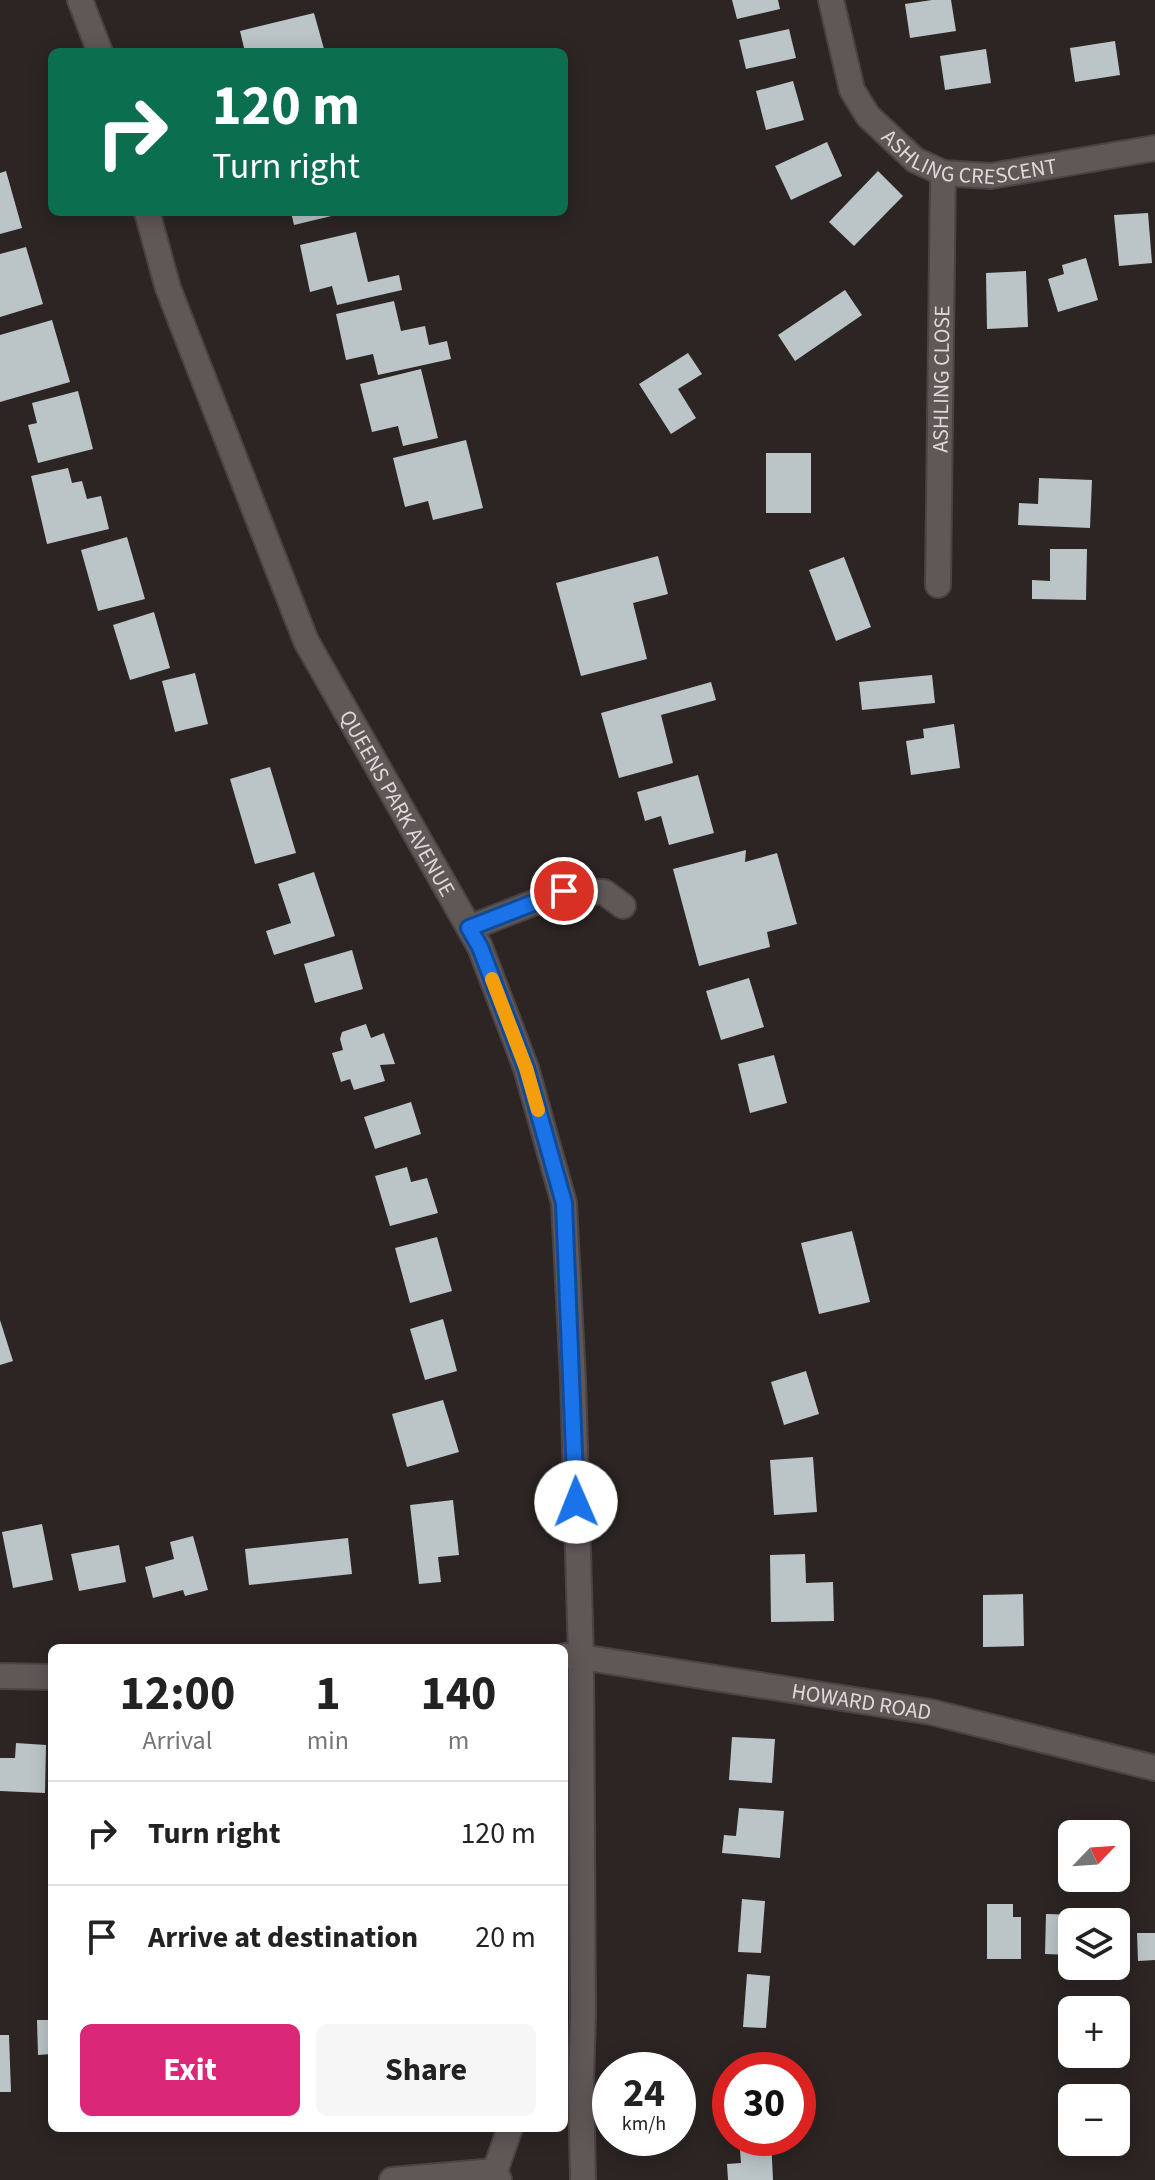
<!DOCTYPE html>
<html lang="en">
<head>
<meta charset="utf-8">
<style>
  :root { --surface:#fff; --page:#f6f6f6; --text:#222; --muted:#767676; --line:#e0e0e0; --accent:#db2777 }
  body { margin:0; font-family:"Source Sans 3",sans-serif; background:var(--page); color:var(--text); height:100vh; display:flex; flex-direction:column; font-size:30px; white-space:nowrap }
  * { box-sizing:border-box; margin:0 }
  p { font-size:26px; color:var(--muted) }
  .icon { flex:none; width:44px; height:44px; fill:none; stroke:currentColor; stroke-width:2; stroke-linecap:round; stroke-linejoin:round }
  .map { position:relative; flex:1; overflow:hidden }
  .sheet { position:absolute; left:48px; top:1644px; width:520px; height:488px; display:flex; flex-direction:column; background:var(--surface); border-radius:12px; box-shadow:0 4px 20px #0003 }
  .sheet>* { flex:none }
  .guide { position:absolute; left:48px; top:48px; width:520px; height:168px; border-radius:12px; box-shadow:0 4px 20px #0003; background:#0b6e4f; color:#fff; overflow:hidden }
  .needle { width:52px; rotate:65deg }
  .buttons { position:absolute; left:1058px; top:1820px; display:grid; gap:16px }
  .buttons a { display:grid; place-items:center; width:72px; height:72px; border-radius:12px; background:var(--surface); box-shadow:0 4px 20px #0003; font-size:40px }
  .speed { position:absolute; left:592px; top:2052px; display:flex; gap:16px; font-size:40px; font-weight:700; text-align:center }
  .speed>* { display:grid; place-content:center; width:104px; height:104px; border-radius:50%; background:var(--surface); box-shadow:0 4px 20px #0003; line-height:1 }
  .speed small { font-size:20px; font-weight:400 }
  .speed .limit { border:12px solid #d22; background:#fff; color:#111 }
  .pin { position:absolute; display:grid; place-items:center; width:68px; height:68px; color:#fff; margin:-34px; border:4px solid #fff; border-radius:50%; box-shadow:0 2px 8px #0007 }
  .me { position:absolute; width:88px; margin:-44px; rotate:359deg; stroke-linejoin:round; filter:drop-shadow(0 0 6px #0008) }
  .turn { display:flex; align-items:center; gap:28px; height:168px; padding:0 32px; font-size:36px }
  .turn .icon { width:104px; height:104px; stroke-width:2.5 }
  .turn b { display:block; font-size:56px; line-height:68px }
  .eta { display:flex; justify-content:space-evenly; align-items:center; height:136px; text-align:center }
  .eta b { font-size:48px; font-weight:700; line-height:56px }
  .action { display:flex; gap:16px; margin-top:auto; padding:16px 32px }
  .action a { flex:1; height:92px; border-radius:12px; background:var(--accent); color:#fff; font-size:32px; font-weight:700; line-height:92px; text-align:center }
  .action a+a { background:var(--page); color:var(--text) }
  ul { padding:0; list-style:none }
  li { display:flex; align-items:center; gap:24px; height:104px; padding:0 32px; border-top:2px solid var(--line) }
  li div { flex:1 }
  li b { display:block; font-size:30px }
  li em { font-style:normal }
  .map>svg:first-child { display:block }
  .building { fill:#bbc5c7 }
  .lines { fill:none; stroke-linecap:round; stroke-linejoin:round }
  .minor-casing { stroke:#494343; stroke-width:28 }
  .minor { stroke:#605757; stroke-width:24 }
  .route-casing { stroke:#114b97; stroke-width:20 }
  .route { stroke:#1a73e8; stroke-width:14 }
  .slow { stroke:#f59e0b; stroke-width:14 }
  .labels { text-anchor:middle; stroke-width:8; stroke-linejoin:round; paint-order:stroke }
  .street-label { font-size:22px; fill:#ded9d9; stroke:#221b1b }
</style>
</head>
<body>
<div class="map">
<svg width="1155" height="2180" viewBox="0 0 1155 2180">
  <rect width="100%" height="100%" fill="#2c2524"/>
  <g class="building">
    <path d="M732,0H778L780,9L737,19Z"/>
    <path d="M932,0H951L956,31L910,38L905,4Z"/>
    <path d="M314,13L324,49L311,52H245L240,31Z"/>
    <path d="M789,29L796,58L746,69L739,40Z"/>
    <path d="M1115,41L1120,75L1075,82L1070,48Z"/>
    <path d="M986,49L991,83L945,90L940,56Z"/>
    <path d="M793,81L804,120L766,130L756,91Z"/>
    <path d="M827,142L842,176L791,200L775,166Z"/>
    <path d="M6,171L22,228L0,234V173Z"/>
    <path d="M878,171L903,196L854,246L829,222Z"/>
    <path d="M291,212H344V213L294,225Z"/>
    <path d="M1148,213L1152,263L1119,266L1114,215Z"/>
    <path d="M356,232L368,282L399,275L402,290L337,305L332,286L310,292L300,245Z"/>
    <path d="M26,247L43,304L0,317V254Z"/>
    <path d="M1086,258L1098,300L1058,312L1048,279L1064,274L1062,265Z"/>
    <path d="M1026,271L1028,327L987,329L986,273Z"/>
    <path d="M845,290L862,315L795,361L778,335Z"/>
    <path d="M394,301L401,331L425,326L429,345L447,341L451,359L378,375L373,354L346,360L336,314Z"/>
    <path d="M52,320L70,382L0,402V335Z"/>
    <path d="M688,353L702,374L678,389L696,418L671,434L639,384Z"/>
    <path d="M421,369L438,438L403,446L398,426L372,432L360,384Z"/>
    <path d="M78,391L93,449L38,463L28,425L37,423L32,403Z"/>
    <path d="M466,440L483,508L433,520L428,501L405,507L393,458Z"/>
    <rect x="766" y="453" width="45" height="60"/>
    <path d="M68,468L72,483L82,481L87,499L101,496L109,529L47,544L31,476Z"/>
    <path d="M1039,478L1092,480L1090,528L1018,525L1019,503L1038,504Z"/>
    <path d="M127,537L145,599L98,611L81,550Z"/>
    <path d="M1050,549H1087L1086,600L1032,599V580L1050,581Z"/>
    <path d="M658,556L668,594L633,603L647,659L581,676L556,583Z"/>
    <path d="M844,557L871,627L836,641L809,570Z"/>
    <path d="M154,612L170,668L130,680L113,625Z"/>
    <path d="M195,673L208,724L175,732L162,681Z"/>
    <path d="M932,675L935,703L862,710L859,682Z"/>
    <path d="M711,682L716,700L661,715L673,763L619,778L601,713Z"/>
    <path d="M954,724L960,768L911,775L906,741L924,738L923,729Z"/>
    <path d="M270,767L296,853L255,864L230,779Z"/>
    <path d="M698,775L714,833L669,845L661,816L645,821L637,792Z"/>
    <path d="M746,850L745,862L777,853L797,924L767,932L770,947L699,966L673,869Z"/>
    <path d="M314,872L335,936L274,955L266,931L291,923L278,884Z"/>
    <path d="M352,950L363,989L315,1003L304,964Z"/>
    <path d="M749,978L764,1027L721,1040L706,991Z"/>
    <path d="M366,1024L371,1038L384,1033L395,1064L380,1065L385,1081L354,1090L350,1079L341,1082L332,1053L343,1050L340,1039L342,1032Z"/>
    <path d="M774,1055L787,1103L750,1113L738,1064Z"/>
    <path d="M411,1102L421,1134L375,1149L364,1117Z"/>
    <path d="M407,1167L411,1182L427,1178L438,1213L390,1226L375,1176Z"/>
    <path d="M852,1231L870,1302L819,1314L801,1243Z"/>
    <path d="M437,1237L452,1291L410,1303L395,1248Z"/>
    <path d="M443,1319L457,1371L425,1380L410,1329Z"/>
    <path d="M0,1320L13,1361L0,1365Z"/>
    <path d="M806,1371L819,1414L784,1425L771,1382Z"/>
    <path d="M443,1400L459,1452L407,1467L392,1414Z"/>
    <path d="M813,1457L817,1512L774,1515L770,1460Z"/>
    <path d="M453,1500L459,1555L438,1557L441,1582L419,1584L410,1505Z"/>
    <path d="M42,1524L53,1580L13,1588L2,1532Z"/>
    <path d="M193,1536L208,1590L185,1596L183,1590L153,1598L145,1567L174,1559L170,1542Z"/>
    <path d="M348,1538L352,1574L249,1585L245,1549Z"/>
    <path d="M119,1545L126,1582L79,1591L71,1554Z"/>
    <path d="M805,1554L806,1583L833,1582L834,1621L771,1622L770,1555Z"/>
    <path d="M1023,1594L1024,1646L983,1647V1595Z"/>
    <path d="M732,1737L775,1739L772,1783L729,1780Z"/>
    <path d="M16,1743L46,1745L45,1793L0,1791V1758H15Z"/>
    <path d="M739,1808L784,1811L780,1858L722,1853L724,1835L736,1836Z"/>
    <path d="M742,1899L765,1901L761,1953L738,1952Z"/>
    <path d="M987,1904H1013V1917H1021V1959H987Z"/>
    <path d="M1046,1914L1081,1915V1922H1072V1955L1045,1954Z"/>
    <path d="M1137,1933H1155V1960L1138,1961Z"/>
    <path d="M747,1974L770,1976L766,2028L743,2027Z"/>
    <path d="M37,2020H52V2054L38,2055Z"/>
    <path d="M0,2035H9L11,2092H0Z"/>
    <path d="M744,2057L767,2058L766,2070H743Z"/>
    <path d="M739,2138H771L773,2180H728L727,2164L741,2163Z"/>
  </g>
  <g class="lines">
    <g class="minor-casing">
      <g id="minor">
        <path d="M80,0L100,52"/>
        <path id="s1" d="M831,0L852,90L868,116L915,160L943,173L991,176L1155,148"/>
        <path id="s2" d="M147,212L168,288L306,641L480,947L526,1068L564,1203L573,1379L581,1657L583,2014L581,2084L583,2180"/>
        <path id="s3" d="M938,585L943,173"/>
        <path d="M469,928L564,891L604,892L623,906"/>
        <path id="s4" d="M565,1656L581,1657L931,1712L1155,1768"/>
        <path d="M0,1676L52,1677"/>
        <path d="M392,2180L495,2171"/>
        <path d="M499,2180L495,2171L510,2128"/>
      </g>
    </g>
    <use href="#minor" class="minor"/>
  </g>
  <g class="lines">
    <g class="route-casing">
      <path id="route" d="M564,891L469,928L480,947L526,1068L564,1203L576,1502"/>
    </g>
    <use href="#route" class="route"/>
    <path class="slow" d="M492,979L526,1068L538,1110"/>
  </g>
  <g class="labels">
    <g class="street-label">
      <text dy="8" stroke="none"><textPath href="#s1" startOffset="240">ASHLING CRESCENT</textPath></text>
      <text dy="8" stroke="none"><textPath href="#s3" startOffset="206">ASHLING CLOSE</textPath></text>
      <text dy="8" stroke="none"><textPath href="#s2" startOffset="644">QUEENS PARK AVENUE</textPath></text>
      <text dy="8" stroke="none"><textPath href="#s4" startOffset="300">HOWARD ROAD</textPath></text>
    </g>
  </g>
</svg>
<div class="buttons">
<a><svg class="needle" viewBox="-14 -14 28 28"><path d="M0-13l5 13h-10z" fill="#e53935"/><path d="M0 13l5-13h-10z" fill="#767676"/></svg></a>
<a><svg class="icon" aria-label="layers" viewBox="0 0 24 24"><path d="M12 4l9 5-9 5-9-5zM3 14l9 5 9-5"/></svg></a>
<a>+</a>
<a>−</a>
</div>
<div class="speed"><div>24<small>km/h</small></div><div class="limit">30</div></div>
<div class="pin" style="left:564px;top:891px;background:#d93025"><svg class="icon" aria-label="arrive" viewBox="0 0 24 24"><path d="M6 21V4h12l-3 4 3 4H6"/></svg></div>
<svg class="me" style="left:576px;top:1502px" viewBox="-20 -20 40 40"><circle r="19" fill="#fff"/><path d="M0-13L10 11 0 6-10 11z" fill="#1a73e8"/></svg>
<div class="guide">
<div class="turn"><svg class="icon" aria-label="right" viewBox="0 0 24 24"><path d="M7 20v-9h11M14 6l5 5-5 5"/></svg><div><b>120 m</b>Turn right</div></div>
</div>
<section class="sheet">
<div class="eta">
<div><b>12:00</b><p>Arrival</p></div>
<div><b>1</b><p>min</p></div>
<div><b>140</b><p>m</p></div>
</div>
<ul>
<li><svg class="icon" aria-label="right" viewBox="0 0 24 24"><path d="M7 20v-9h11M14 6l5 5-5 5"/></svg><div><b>Turn right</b></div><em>120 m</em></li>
<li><svg class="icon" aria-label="arrive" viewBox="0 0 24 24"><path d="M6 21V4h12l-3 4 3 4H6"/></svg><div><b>Arrive at destination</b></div><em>20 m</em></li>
</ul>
<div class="action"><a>Exit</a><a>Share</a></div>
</section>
</div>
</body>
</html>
